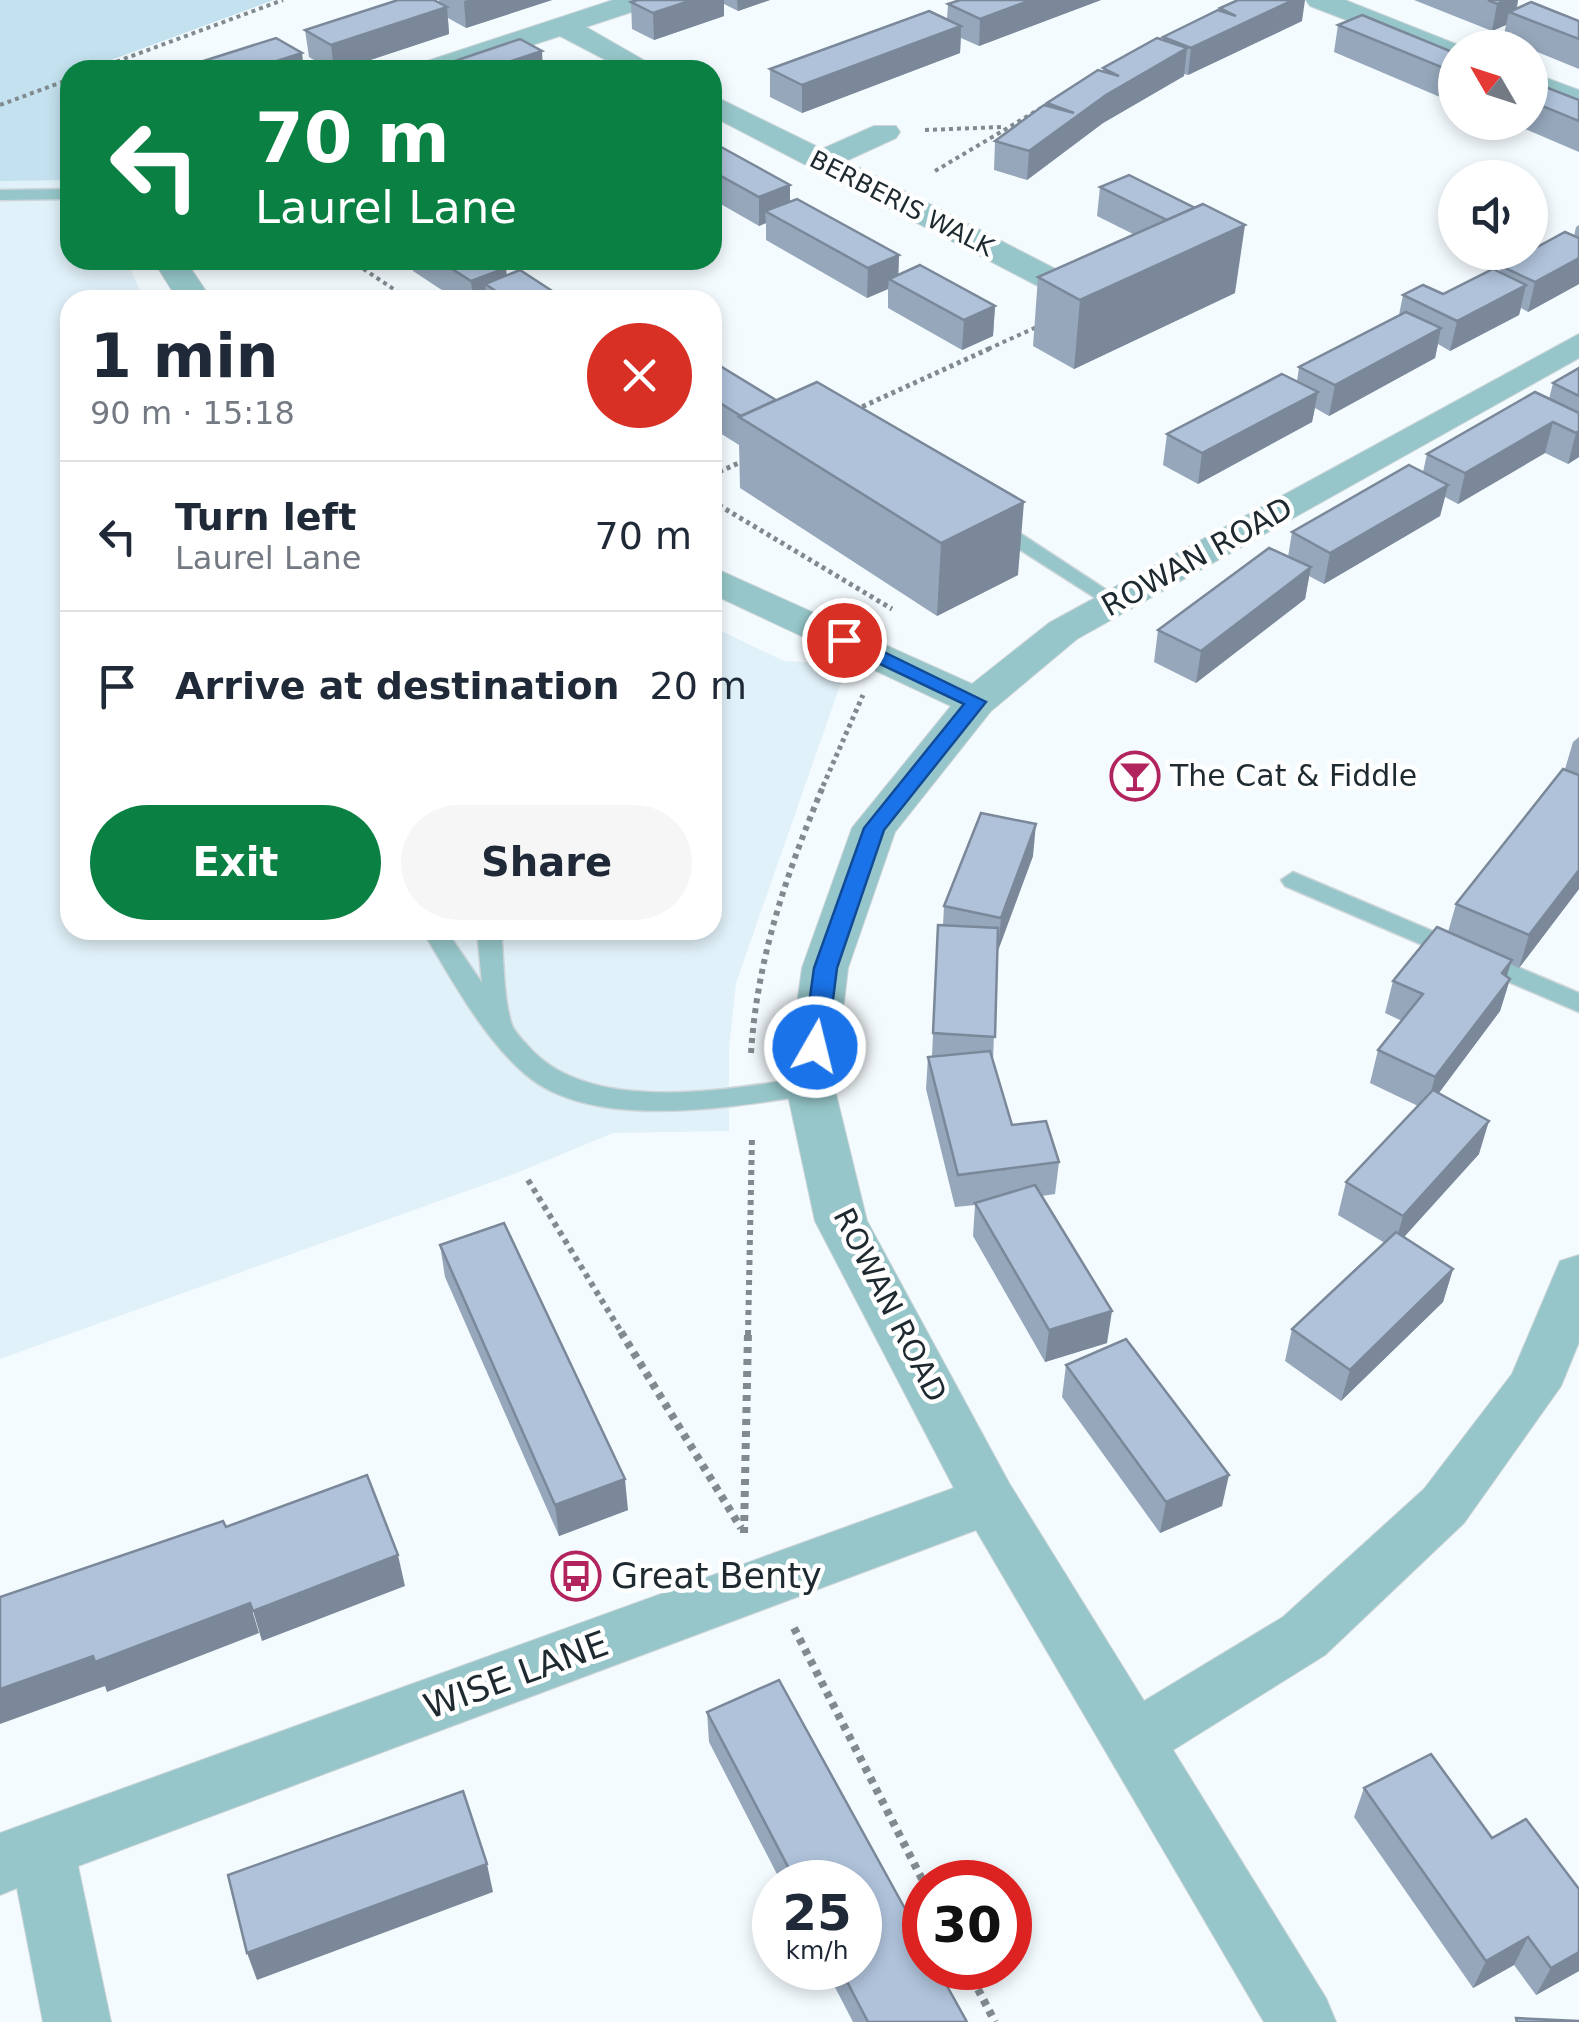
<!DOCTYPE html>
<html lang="en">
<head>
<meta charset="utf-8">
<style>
  :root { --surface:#fff; --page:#f6f6f7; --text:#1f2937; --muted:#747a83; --line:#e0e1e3; --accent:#0b8043 }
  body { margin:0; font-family:"DejaVu Sans",sans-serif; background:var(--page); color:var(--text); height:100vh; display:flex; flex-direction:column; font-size:38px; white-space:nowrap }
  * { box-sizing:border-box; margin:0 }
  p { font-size:32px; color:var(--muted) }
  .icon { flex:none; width:55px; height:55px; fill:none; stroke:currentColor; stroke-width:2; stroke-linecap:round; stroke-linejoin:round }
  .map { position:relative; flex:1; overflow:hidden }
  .details { position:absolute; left:60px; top:290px; width:662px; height:650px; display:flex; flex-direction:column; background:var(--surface); border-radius:30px; box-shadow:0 5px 15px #0003 }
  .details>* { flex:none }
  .hud { position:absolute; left:60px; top:60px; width:662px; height:210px; border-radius:30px; box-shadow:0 5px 15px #0003; background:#0b8043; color:#fff; overflow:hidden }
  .needle { width:65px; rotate:309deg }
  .fabs { position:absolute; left:1438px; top:30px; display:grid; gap:20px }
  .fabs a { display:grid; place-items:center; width:110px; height:110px; border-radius:50%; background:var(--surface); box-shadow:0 5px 15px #0003; font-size:50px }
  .speed { position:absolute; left:752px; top:1860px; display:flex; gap:20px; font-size:50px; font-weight:700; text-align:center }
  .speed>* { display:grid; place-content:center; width:130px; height:130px; border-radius:50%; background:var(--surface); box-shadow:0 5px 15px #0003; line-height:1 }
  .speed small { font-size:25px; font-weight:400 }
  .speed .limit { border:15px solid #d22; background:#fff; color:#111 }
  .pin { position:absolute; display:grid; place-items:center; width:85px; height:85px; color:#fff; margin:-42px; border:5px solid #fff; border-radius:50%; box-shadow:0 2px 10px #0007 }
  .me { position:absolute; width:110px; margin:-55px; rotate:8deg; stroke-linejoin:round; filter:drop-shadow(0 0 8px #0008) }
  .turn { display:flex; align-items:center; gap:35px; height:210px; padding:0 30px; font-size:45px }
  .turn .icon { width:130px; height:130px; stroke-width:2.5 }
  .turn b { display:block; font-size:70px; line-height:85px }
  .round { display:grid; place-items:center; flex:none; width:105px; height:105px; border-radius:52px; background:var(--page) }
  .head { display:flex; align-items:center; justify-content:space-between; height:170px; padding:0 30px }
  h1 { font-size:60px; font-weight:800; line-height:75px }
  .cta { display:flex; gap:20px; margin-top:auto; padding:20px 30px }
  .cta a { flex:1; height:115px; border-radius:60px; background:var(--accent); color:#fff; font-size:40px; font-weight:800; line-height:115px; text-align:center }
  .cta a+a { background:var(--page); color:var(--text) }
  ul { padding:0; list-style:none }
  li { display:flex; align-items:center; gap:30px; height:150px; padding:0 30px; border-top:2px solid var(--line) }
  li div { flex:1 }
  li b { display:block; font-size:38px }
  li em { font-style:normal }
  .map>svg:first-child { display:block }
  .built { fill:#e1f1f9 }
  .green { fill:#c3e1ee }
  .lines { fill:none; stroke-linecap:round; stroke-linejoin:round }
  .lane-casing { stroke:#cdd5d9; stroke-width:3 }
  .street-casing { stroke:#cdd5d9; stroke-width:2 }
  .path-far3 { stroke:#818b8f; stroke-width:4; stroke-dasharray:4 4; stroke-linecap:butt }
  .path-far2 { stroke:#818b8f; stroke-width:5; stroke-dasharray:4 4; stroke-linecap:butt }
  .path-far1 { stroke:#818b8f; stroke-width:6; stroke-dasharray:5 5; stroke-linecap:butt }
  .path { stroke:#818b8f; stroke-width:8; stroke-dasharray:6 6; stroke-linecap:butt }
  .lane { fill:#96c6c9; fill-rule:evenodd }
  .street { fill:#96c6c9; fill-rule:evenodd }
  .wall { fill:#96a7bb }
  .shaded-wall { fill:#7a8899 }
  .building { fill:#afc2da; stroke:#7a8899; stroke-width:2.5 }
  .route { fill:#1a73e8; stroke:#114b97; stroke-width:2.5 }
  .labels { text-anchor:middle; stroke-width:9; stroke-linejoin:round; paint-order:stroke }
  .far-street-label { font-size:25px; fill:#1e2a30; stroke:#fff }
  .street-label { font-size:30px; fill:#1e2a30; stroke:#fff }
  .poi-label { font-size:30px; fill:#1e2a30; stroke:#fff; text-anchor:start }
  .near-poi-label { font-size:35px; fill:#1e2a30; stroke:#fff; text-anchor:start }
  .near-street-label { font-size:35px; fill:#1e2a30; stroke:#fff }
</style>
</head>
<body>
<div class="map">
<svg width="1579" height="2022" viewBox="0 0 1579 2022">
  <rect width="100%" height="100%" fill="#f4fbfe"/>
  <path class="built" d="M70,179V260H127L144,300H70V930H712L713,627L784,661L806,662L843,677L736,983L729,1049V1131L613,1133L514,1174L0,1359V180Z"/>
  <path class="green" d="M0,0H274L84,70H70V180L0,181Z"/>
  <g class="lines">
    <g class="lane-casing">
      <g id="lane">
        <path d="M70,189V199L0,200V190Z"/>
        <path d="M993,518L1000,520L1125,602L1115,608L1108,606L986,528V520Z"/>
        <path d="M1293,872L1579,993V1012L1285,886L1281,880Z"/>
        <path d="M422,930H446L482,983L477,930H501C504,959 503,994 511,1022C513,1031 523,1040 529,1047C590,1116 729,1089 810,1077L819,1079L823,1086L819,1093L810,1095C730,1107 592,1132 525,1074C482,1037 451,978 422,930Z"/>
      </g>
    </g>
    <g class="street-casing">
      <g id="street">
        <path d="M613,0H654L650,6L586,27L661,70H625L560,36L456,70H414L418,64Z"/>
        <path d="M1306,0H1345L1466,48H1455V60L1445,58L1310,6Z"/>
        <path d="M1530,72L1579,90V109L1530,91Z"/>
        <path d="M712,95L822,149L874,126H896L900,132L896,138L846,161L1104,294L1109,301L1104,308H1080L712,116Z"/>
        <path d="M153,260H185L212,300H178Z"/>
        <path d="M1579,334V358L1077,639L991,711L895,832L848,968L834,1086L867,1221L1009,1483L1144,1701L1283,1617L1424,1489L1512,1374L1560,1261L1579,1255V1342L1561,1386L1464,1523L1325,1655L1173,1750L1326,1998L1336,2022H1264L976,1530L78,1866L111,2022H43L17,1888L0,1895V1833L954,1488L815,1221L786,1086L802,968L852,828L951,706L712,594V567L972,684L1049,623Z"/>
      </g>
    </g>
    <g class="path-far3">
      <path d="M94,70L283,0"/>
      <path d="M0,105L70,79"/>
      <path d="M925,130L1002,127"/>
      <path d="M935,171L1053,101"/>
      <path d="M350,260L410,300"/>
      <path d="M988,349L1039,326"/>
    </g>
    <g class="path-far2">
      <path d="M855,410L993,347"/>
      <path d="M712,475L743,461"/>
      <path d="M712,501L892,609"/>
      <path d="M823,786L863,695"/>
    </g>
    <g class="path-far1">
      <path d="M751,1053C757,958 787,872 824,784"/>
      <path d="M528,1180L623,1335"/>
      <path d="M748,1335L752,1136"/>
    </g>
    <g class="path">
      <path d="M621,1332L741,1528"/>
      <path d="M744,1533L748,1332"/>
      <path d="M794,1628L925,1885"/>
      <path d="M967,1968L995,2022"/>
    </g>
    <use href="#lane" class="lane"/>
    <use href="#street" class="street"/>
  </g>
  <g class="wall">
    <path d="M439,0H552L466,28L448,18L449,34L340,70H331L309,57L305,30L439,3Z"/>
    <path d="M638,0H770L738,11L724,4V16L654,40L632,29L631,2Z"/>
    <path d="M1101,0L979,46L961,38L960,53L802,113L770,97V69L947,19L948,4Z"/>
    <path d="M1414,0H1518L1517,8L1579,21V69L1530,49V48H1525L1503,38L1506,25L1492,31Z"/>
    <path d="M1220,8L1302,21L1188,75L1184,74V76L1103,123L1027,180L994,170L995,141L1047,106V103L1103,71V68L1162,40L1163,37L1220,10Z"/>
    <path d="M1338,25L1455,53L1440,97L1334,52Z"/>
    <path d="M1530,81L1579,100V152L1509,122H1530Z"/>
    <path d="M712,142L790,201L899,255L898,275L995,306L993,336L962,350L888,308V289L867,298L766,240V223L759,226L712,199Z"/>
    <path d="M1129,175L1235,293L1074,369L1033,346L1038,277L1135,235L1097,216L1100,187Z"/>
    <path d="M1579,225V284L1528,312L1521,308L1519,315L1450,351L1438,344L1435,358L1329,416L1315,408L1312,422L1198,484L1163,465L1167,434L1297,381L1299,367L1399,315L1403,295L1443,294L1499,272L1501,266L1574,236L1576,227Z"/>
    <path d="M412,260H493L507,276L566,300H457L413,271Z"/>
    <path d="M712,361L1018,575L937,616L740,488L739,445L712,428Z"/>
    <path d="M1579,368V457L1568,464L1545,453L1458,504L1445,497L1440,516L1324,584L1309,576L1305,599L1196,683L1154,662L1158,630L1288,557L1292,532L1423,472L1427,454L1549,399L1553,383Z"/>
    <path d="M1579,737V889L1519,968L1510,964L1507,976L1510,979L1500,1011L1439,1093L1479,1154L1404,1237L1453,1269L1443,1302L1341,1401L1285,1361L1292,1329L1385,1243L1338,1215L1346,1182L1418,1106L1370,1083L1378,1050L1402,1021L1385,1013L1393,981L1448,932L1456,904L1565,769L1573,742Z"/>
    <path d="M1033,856L997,951L993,1061L1012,1125L1059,1162L1055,1194L1042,1196L1107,1343L1045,1362L973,1236L975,1205L955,1207L926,1089L928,1057L932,1056L938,925H943L944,906Z"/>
    <path d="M440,1245L628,1510L559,1536L445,1277Z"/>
    <path d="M1066,1365L1222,1506L1160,1533L1062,1397Z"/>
    <path d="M779,1680L925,1945V1968H937L967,2022H853L825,1968H860V1882H781L709,1742L707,1712Z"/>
    <path d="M1364,1788L1579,1971L1536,1995L1514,1965L1473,1988L1354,1817Z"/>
  </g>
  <g class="shaded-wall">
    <path d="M468,0H552L466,28L464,1Z"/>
    <path d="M692,0H724V16L654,40L653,13Z"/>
    <path d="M737,0H770L738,11Z"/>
    <path d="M1031,0H1101L979,46L980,19Z"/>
    <path d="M1293,0H1305L1302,21L1188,75L1191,48Z"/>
    <path d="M1507,0H1518L1515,14L1509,12L1506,25L1492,31L1497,4Z"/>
    <path d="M447,7L449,34L340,70H334L331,45Z"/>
    <path d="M961,26L960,53L802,113V85Z"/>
    <path d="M1187,48L1184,76L1103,123L1027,180L1029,151L1106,95Z"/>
    <path d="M542,51L543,70H494L493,67Z"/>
    <path d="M302,53L304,70H249Z"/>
    <path d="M1455,65V91L1440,97L1446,69Z"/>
    <path d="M790,185V213L765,211L766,223L759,226V197Z"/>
    <path d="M1245,225L1235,293L1074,369L1080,300Z"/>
    <path d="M899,255L898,284L889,279L888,289L867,298L868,268Z"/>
    <path d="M1579,258V284L1528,312L1535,282Z"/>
    <path d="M506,268L509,298L485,284L487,300H473L471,281Z"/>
    <path d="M1526,285L1519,315L1450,351L1457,321Z"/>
    <path d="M995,306L993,336L962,350L964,320Z"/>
    <path d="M1441,328L1435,358L1329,416L1335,385Z"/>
    <path d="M1318,392L1312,422L1198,484L1202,453Z"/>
    <path d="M1553,422L1545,453L1458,504L1465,473Z"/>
    <path d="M1579,431V457L1568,464L1576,433Z"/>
    <path d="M1448,485L1440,516L1324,584L1330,553Z"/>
    <path d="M1024,502L1018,575L937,616L941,543Z"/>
    <path d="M1311,567L1305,599L1196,683L1201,651Z"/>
    <path d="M1036,824L1033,856L998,951L1001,918Z"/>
    <path d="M1579,870V889L1519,968L1529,935Z"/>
    <path d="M1512,960L1503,987L1510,979L1500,1011L1426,1110L1435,1077Z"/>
    <path d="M1489,1121L1479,1154L1394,1248L1403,1216Z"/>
    <path d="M1453,1269L1443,1302L1341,1401L1350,1370Z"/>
    <path d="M1112,1311L1107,1343L1045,1362L1049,1330Z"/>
    <path d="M1229,1475L1222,1506L1160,1533L1166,1502Z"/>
    <path d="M625,1479L628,1510L559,1536L555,1505Z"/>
    <path d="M398,1555L405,1586L262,1641L253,1611Z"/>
    <path d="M250,1603L259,1633L107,1692L105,1686L0,1724V1689Z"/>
    <path d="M487,1864L493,1892L257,1980L247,1953Z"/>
    <path d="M1528,1937L1514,1965L1473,1988L1486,1961Z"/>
    <path d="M1579,1952V1971L1536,1995L1551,1968Z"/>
  </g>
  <g class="building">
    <path d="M398,0H434L447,7L331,45L305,30Z"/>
    <path d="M638,0H692L653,13L631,2Z"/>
    <path d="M960,0H1031L980,19L948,4Z"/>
    <path d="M1238,0H1293L1191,48L1163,37L1218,10L1236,16L1220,8Z"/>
    <path d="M1488,0H1507L1497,4Z"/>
    <path d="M1531,2L1579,21V39L1509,12Z"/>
    <path d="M929,11L961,26L802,85L770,69Z"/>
    <path d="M1362,15L1455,53V65L1446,69L1338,25Z"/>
    <path d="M276,38L302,53L249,70H175Z"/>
    <path d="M1157,38L1187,48L1106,95L1029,151L995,141L1044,105L1074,113L1047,103L1098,70L1119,76L1103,68Z"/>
    <path d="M520,39L542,51L493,67L499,70H452L443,65Z"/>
    <path d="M1530,81L1579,100V121L1530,101Z"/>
    <path d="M712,142L790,185L759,197L712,171Z"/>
    <path d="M1129,175L1195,208L1167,220L1100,187Z"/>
    <path d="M797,199L899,255L868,268L765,211Z"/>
    <path d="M1203,204L1245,225L1080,300L1038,277Z"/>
    <path d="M1565,232L1579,238V258L1535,282L1501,266L1527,252H1530V251Z"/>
    <path d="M438,260H493L506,268L471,281Z"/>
    <path d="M920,265L995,306L964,320L889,279Z"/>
    <path d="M1493,269L1526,285L1457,321L1403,295L1423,285L1443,294Z"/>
    <path d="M520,270L566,300H510L485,284Z"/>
    <path d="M1406,312L1441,328L1335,385L1299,367Z"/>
    <path d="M712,361L776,400L741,416L712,398Z"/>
    <path d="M1579,368V396L1553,383Z"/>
    <path d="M1282,374L1318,392L1202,453L1167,434Z"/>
    <path d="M817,382L1024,502L941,543L739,417Z"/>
    <path d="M1535,392L1579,413V431L1576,433L1553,422L1465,473L1427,454Z"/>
    <path d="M1409,465L1448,485L1330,553L1292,532Z"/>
    <path d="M1269,548L1311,567L1201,651L1158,630Z"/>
    <path d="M1563,769L1579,775V870L1529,935L1456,904Z"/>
    <path d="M981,813L1036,824L1001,918L944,906Z"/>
    <path d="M938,925L998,928L995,1037L933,1033Z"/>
    <path d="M1437,927L1512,960L1502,973L1510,979L1435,1077L1378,1050L1423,994L1393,981Z"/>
    <path d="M990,1051L1012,1125L1046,1121L1059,1162L958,1175L928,1057Z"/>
    <path d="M1433,1090L1489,1121L1403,1216L1346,1182Z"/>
    <path d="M1035,1185L1112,1311L1049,1330L975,1203Z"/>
    <path d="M504,1223L625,1479L555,1505L440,1245Z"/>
    <path d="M1396,1232L1453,1269L1350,1370L1292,1329Z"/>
    <path d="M1126,1339L1229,1475L1166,1502L1066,1365Z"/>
    <path d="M367,1475L398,1555L253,1611L250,1603L95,1662L93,1656L0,1689V1597L223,1521L226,1527Z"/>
    <path d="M779,1680L925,1945V1968H937L967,2022H868L840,1968H860V1882H796L707,1712Z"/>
    <path d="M1431,1754L1492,1838L1526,1819L1579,1889V1952L1551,1968L1528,1937L1486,1961L1364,1788Z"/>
    <path d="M463,1791L487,1864L247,1953L228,1875Z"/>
    <path d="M1516,2018L1579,2021V2022H1517Z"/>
  </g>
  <path class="route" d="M838,636H851L986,702L884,830L837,968L827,1047L815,1055L803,1047L814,968L864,828L964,704L838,644Z"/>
  <defs>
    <g id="bar-ring" transform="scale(2.5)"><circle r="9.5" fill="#fff" stroke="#b1245d" stroke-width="1.5"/><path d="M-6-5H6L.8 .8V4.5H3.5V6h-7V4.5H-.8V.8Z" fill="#b1245d"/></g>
    <g id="bus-ring" transform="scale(2.5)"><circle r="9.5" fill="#fff" stroke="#b1245d" stroke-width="1.5"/><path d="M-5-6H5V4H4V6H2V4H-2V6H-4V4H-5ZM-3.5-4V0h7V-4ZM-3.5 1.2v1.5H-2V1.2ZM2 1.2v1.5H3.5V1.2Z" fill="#b1245d"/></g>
  </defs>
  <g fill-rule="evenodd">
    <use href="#bar-ring" x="1135" y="776"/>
    <use href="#bus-ring" x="576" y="1576"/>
  </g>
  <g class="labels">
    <g class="far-street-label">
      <text transform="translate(902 203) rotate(27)" y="9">BERBERIS WALK</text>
    </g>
    <g class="street-label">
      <text transform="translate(1197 557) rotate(-29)" y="10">ROWAN ROAD</text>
      <text transform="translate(890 1305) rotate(63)" y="10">ROWAN ROAD</text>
    </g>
    <g class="poi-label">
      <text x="1170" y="786">The Cat &amp; Fiddle</text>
    </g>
    <g class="near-poi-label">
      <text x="611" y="1588">Great Benty</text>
    </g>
    <g class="near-street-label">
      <text transform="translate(516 1675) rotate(-20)" y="12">WISE LANE</text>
    </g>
  </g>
</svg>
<div class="fabs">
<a><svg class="needle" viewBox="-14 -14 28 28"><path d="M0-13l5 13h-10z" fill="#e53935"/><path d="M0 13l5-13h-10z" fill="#747a83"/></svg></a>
<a><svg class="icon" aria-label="sound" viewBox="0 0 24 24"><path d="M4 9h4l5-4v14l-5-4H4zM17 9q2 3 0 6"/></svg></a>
</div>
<div class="speed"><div>25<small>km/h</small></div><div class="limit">30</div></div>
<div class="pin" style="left:844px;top:640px;background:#d93025"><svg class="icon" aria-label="arrive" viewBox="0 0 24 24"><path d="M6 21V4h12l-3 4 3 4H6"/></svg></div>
<svg class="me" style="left:815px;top:1047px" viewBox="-20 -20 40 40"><circle r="17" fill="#1a73e8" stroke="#fff" stroke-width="3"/><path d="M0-11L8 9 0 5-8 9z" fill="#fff"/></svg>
<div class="hud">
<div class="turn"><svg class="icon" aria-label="left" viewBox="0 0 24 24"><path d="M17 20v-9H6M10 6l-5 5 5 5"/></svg><div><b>70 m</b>Laurel Lane</div></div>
</div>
<section class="details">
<div class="head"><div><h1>1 min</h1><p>90 m · 15:18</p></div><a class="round" style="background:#d93025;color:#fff"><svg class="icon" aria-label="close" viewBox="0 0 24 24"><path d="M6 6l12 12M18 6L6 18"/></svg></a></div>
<ul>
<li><svg class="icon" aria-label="left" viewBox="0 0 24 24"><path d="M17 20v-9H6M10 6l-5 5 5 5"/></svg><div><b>Turn left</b><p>Laurel Lane</p></div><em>70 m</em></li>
<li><svg class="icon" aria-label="arrive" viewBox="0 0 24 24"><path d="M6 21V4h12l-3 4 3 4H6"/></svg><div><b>Arrive at destination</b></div><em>20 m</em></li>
</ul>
<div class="cta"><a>Exit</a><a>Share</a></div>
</section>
</div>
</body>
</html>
